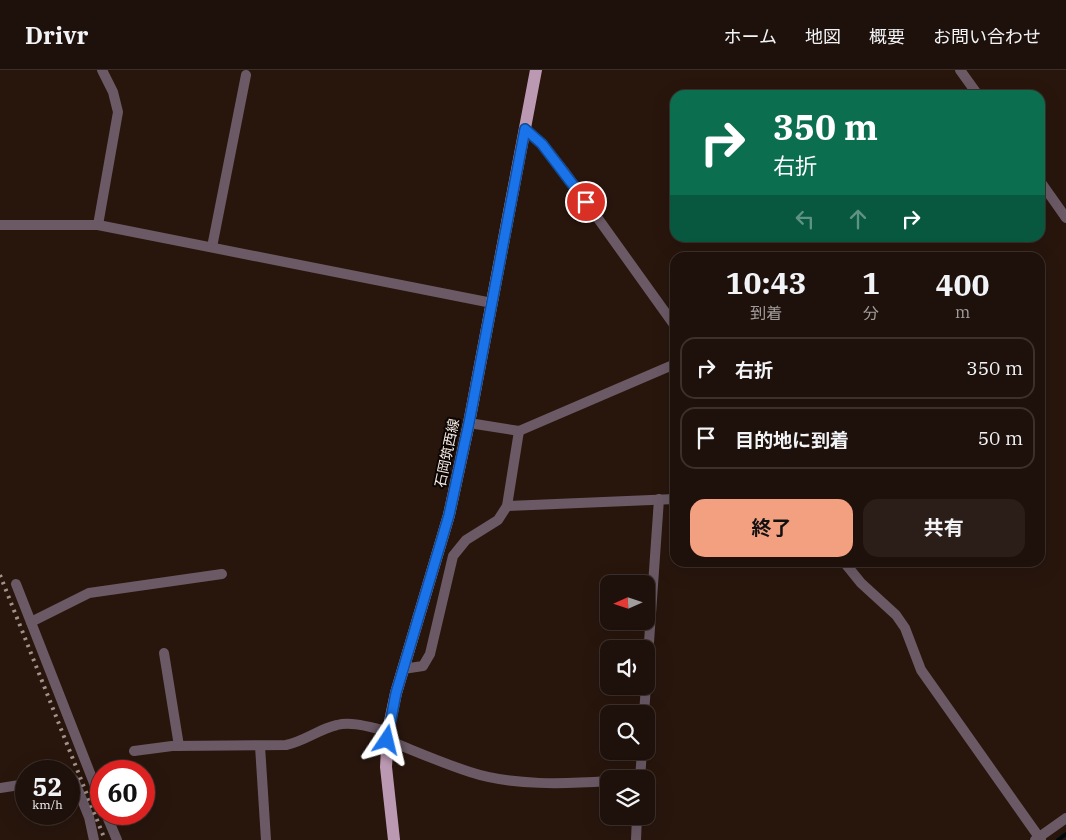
<!DOCTYPE html>
<html lang="ja">
<head>
<meta charset="utf-8">
<style>
  :root { --surface:#1e100a; --page:#2b1e18; --text:#f1f3f6; --muted:#a19d9c; --line:#3c302b; --accent:#f2a07f }
  body { margin:0; font-family:"IBM Plex Serif","Noto Sans JP",serif; background:var(--page); color:var(--text); height:100vh; display:flex; flex-direction:column; font-size:19px; white-space:nowrap }
  * { box-sizing:border-box; margin:0 }
  p { font-size:16px; color:var(--muted) }
  .icon { flex:none; width:28px; height:28px; fill:none; stroke:currentColor; stroke-width:2; stroke-linecap:round; stroke-linejoin:round }
  .map { position:relative; flex:1; overflow:hidden }
  .details { position:absolute; left:670px; top:182px; width:375px; height:315px; display:flex; flex-direction:column; background:var(--surface); border-radius:15px; box-shadow:0 5px 20px #0002,0 0 0 1px var(--line) }
  .details>* { flex:none }
  .guide { position:absolute; left:670px; top:20px; width:375px; height:152px; border-radius:15px; box-shadow:0 5px 20px #0002,0 0 0 1px var(--line); background:#0b6e4f; color:#fff; overflow:hidden }
  .needle { width:32px; rotate:267deg }
  .controls { position:absolute; left:600px; top:505px; display:grid; gap:10px }
  .controls a { display:grid; place-items:center; width:55px; height:55px; border-radius:10px; background:var(--surface); box-shadow:0 5px 20px #0002,0 0 0 1px var(--line); font-size:25px }
  .speed { position:absolute; left:15px; top:690px; display:flex; gap:10px; font-size:25px; font-weight:700; text-align:center }
  .speed>* { display:grid; place-content:center; width:65px; height:65px; border-radius:50%; background:var(--surface); box-shadow:0 5px 20px #0002,0 0 0 1px var(--line); line-height:1 }
  .speed small { font-size:12px; font-weight:400 }
  .speed .limit { border:8px solid #d22; background:#fff; color:#111 }
  .pin { position:absolute; display:grid; place-items:center; width:42px; height:42px; color:#fff; margin:-21px; border:2px solid #fff; border-radius:50%; box-shadow:0 1px 5px #0007 }
  .me { position:absolute; width:55px; margin:-28px; rotate:10deg; stroke-linejoin:round; filter:drop-shadow(0 0 4px #0008) }
  .turn { display:flex; align-items:center; gap:18px; height:105px; padding:0 20px; font-size:22px }
  .turn .icon { width:65px; height:65px; stroke-width:2.5 }
  .turn b { display:block; font-size:35px; line-height:42px }
  .lanes { display:flex; align-items:center; height:48px; padding:0 20px; background:#0003; justify-content:center; gap:25px; direction:ltr }
  .lanes .off { opacity:.35 }
  .eta { display:flex; justify-content:space-evenly; align-items:center; height:85px; text-align:center }
  .eta b { font-size:30px; font-weight:700; line-height:35px }
  .cta { display:flex; gap:10px; margin-top:auto; padding:10px 20px }
  .cta a { flex:1; height:58px; border-radius:15px; background:var(--accent); color:#111; font-size:20px; font-weight:700; line-height:58px; text-align:center }
  .cta a+a { background:var(--page); color:var(--text) }
  ul { padding:0; list-style:none }
  li { display:flex; align-items:center; gap:15px; height:62px; margin:0 10px 8px; padding:0 10px; border:2px solid var(--line); border-radius:15px }
  li div { flex:1 }
  li b { display:block; font-size:19px }
  li em { font-style:normal }
  header { display:flex; align-items:center; gap:30px; box-sizing:border-box; height:70px; padding:0 25px; background:var(--surface); border-bottom:1px solid var(--line) }
  header strong { font-size:24px }
  nav { display:flex; gap:28px; margin-inline-start:auto; font-size:18px }
  .map>svg:first-child { display:block }
  .lines { fill:none; stroke-linecap:round; stroke-linejoin:round }
  .stream { stroke:#000a0c; stroke-width:4 }
  .street { stroke:#6b5a66; stroke-width:10 }
  .primary { stroke:#bc99b2; stroke-width:12 }
  .rail { stroke:#a2928b; stroke-width:4; stroke-dasharray:2.5 5; stroke-linecap:butt }
  .route-casing { stroke:#114b97; stroke-width:12 }
  .route { stroke:#1a73e8; stroke-width:9 }
  .labels { text-anchor:middle; stroke-width:4; stroke-linejoin:round; paint-order:stroke }
  .street-label { font-size:14px; fill:#f6e9e2; stroke:#0b0503 }
</style>
</head>
<body>
<header>
<strong>Drivr</strong>
<nav><a>ホーム</a><a>地図</a><a>概要</a><a>お問い合わせ</a></nav>
</header>
<div class="map">
<svg width="1066" height="770" viewBox="0 0 1066 770">
  <rect width="100%" height="100%" fill="#28160d"/>
  <g class="lines">
    <path class="stream" d="M1058,770L1066,764"/>
    <g class="street">
      <path d="M960,0L978,25"/>
      <path d="M525,59L542,73L564,101L675,256"/>
      <path d="M1040,111L1066,148"/>
      <path d="M0,155H98L492,233"/>
      <path d="M98,155L118,42L113,22L102,0"/>
      <path d="M212,177L246,5"/>
      <path d="M469,353L519,361L675,294"/>
      <path d="M507,436L675,429"/>
      <path d="M844,492L861,513L896,545L905,558L921,600L1041,770"/>
      <path d="M16,514L101,731"/>
      <path d="M31,552L89,523L222,504"/>
      <path d="M164,583L179,676"/>
      <path d="M403,599L423,596L430,584L453,486L466,470L498,450L507,436L519,361"/>
      <path d="M644,644L659,429"/>
      <path d="M387,670C415,681 442,693 470,702C512,716 566,714 609,711"/>
      <path d="M260,676L266,770"/>
      <path d="M134,681L172,676L286,675C305,671 319,659 337,655C353,651 372,658 388,661"/>
      <path d="M640,709L642,681"/>
      <path d="M69,711L74,710L89,747L94,770"/>
      <path d="M0,718L26,714"/>
      <path d="M106,744L117,770"/>
      <path d="M636,770L637,746"/>
      <path d="M1035,770L1066,748"/>
    </g>
    <path class="primary" d="M394,770L386,697L388,661L396,623L449,445L469,353L536,0"/>
    <path class="rail" d="M0,505L105,770"/>
  </g>
  <g class="lines">
    <g class="route-casing">
      <path id="route" d="M387,670L396,623L449,445L469,353L525,59L542,74L586,132"/>
    </g>
    <use href="#route" class="route"/>
  </g>
  <g class="labels">
    <g class="street-label">
      <text transform="translate(447 383) rotate(-78)" y="5">石岡筑西線</text>
    </g>
  </g>
</svg>
<div class="controls">
<a><svg class="needle" viewBox="-14 -14 28 28"><path d="M0-13l5 13h-10z" fill="#e53935"/><path d="M0 13l5-13h-10z" fill="#a19d9c"/></svg></a>
<a><svg class="icon" aria-label="sound" viewBox="0 0 24 24"><path d="M4 9h4l5-4v14l-5-4H4zM17 9q2 3 0 6"/></svg></a>
<a><svg class="icon" aria-label="search" viewBox="0 0 24 24"><circle cx="10" cy="10" r="6"/><path d="M15 15l6 6"/></svg></a>
<a><svg class="icon" aria-label="layers" viewBox="0 0 24 24"><path d="M12 4l9 5-9 5-9-5zM3 14l9 5 9-5"/></svg></a>
</div>
<div class="speed"><div>52<small>km/h</small></div><div class="limit">60</div></div>
<div class="pin" style="left:586px;top:132px;background:#d93025"><svg class="icon" aria-label="arrive" viewBox="0 0 24 24"><path d="M6 21V4h12l-3 4 3 4H6"/></svg></div>
<svg class="me" style="left:387px;top:670px" viewBox="-20 -20 40 40"><path d="M0-17L14 15 0 8-14 15z" fill="#1a73e8" stroke="#fff" stroke-width="4"/></svg>
<div class="guide">
<div class="turn"><svg class="icon" aria-label="right" viewBox="0 0 24 24"><path d="M7 20v-9h11M14 6l5 5-5 5"/></svg><div><b>350 m</b>右折</div></div>
<div class="lanes"><svg class="icon off" aria-label="left" viewBox="0 0 24 24"><path d="M17 20v-9H6M10 6l-5 5 5 5"/></svg><svg class="icon off" aria-label="ahead" viewBox="0 0 24 24"><path d="M12 20V5M6 11l6-6 6 6"/></svg><svg class="icon" aria-label="right" viewBox="0 0 24 24"><path d="M7 20v-9h11M14 6l5 5-5 5"/></svg></div>
</div>
<section class="details">
<div class="eta">
<div><b>10:43</b><p>到着</p></div>
<div><b>1</b><p>分</p></div>
<div><b>400</b><p>m</p></div>
</div>
<ul>
<li><svg class="icon" aria-label="right" viewBox="0 0 24 24"><path d="M7 20v-9h11M14 6l5 5-5 5"/></svg><div><b>右折</b></div><em>350 m</em></li>
<li><svg class="icon" aria-label="arrive" viewBox="0 0 24 24"><path d="M6 21V4h12l-3 4 3 4H6"/></svg><div><b>目的地に到着</b></div><em>50 m</em></li>
</ul>
<div class="cta"><a>終了</a><a>共有</a></div>
</section>
</div>
</body>
</html>
